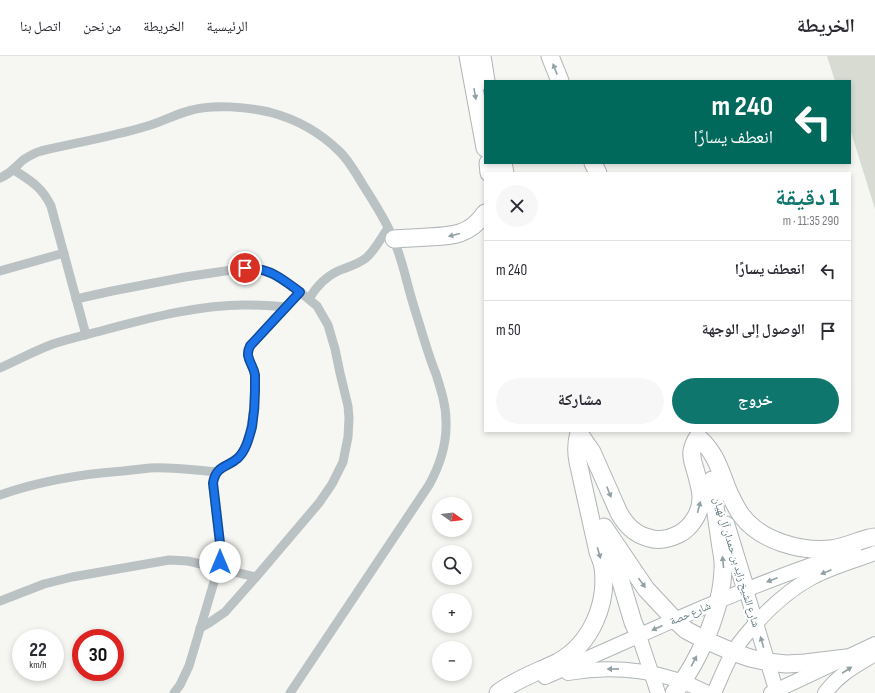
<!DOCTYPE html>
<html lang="ar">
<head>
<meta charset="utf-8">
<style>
  :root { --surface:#fff; --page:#f7f7f7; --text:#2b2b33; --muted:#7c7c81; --line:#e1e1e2; --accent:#0f766e }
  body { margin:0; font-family:"Sofia Sans Condensed","Noto Naskh Arabic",sans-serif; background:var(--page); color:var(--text); direction:rtl; height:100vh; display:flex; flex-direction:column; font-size:15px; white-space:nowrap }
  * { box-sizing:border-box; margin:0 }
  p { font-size:13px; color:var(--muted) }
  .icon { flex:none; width:22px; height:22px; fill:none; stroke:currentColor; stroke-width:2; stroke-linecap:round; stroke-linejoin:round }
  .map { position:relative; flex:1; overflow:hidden; direction:ltr }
  .panel { position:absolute; left:484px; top:116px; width:367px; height:260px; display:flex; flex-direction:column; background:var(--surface); border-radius:0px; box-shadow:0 2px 6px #0003; direction:rtl }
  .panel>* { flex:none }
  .top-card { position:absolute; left:484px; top:24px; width:367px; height:84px; border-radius:0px; box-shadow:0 2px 6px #0003; direction:rtl; background:#00695c; color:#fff; overflow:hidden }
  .needle { width:26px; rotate:104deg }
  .tools { position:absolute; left:432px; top:441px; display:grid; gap:8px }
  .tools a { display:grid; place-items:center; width:40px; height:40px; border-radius:50%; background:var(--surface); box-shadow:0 2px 6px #0003; font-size:20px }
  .speed { position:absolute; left:12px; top:573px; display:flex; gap:8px; font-size:20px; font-weight:700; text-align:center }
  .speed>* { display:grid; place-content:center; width:52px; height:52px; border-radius:50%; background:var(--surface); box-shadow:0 2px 6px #0003; line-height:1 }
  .speed small { font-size:10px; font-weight:400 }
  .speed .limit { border:6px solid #d22; background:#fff; color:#111 }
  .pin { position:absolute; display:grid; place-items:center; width:34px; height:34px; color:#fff; margin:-17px; border:2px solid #fff; border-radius:50%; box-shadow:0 1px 4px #0007 }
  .me { position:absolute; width:44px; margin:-22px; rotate:0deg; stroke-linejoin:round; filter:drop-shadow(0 0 3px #0008) }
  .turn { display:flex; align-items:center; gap:14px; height:84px; padding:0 12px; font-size:18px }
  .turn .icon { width:52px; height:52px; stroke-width:2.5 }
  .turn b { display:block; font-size:28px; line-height:34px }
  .round { display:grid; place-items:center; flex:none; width:42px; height:42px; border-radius:21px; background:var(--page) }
  .headline { display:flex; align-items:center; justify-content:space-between; height:68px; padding:0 12px }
  h1 { font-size:24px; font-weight:800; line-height:30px; color:var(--accent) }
  .action { display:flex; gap:8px; margin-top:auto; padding:8px 12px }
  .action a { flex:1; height:46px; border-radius:24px; background:var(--accent); color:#fff; font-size:16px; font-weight:800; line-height:46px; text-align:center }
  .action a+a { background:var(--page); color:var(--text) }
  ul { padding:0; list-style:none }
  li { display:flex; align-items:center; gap:12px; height:60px; padding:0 12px; border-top:1px solid var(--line) }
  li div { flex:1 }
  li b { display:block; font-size:15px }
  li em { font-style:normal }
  header { display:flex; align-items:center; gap:24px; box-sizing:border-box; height:56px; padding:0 20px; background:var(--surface); border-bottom:1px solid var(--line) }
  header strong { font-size:19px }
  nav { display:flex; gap:22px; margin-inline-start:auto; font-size:14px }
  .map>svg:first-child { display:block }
  .green { fill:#d7dbd2 }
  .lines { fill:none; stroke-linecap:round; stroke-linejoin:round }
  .primary-casing { stroke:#afb6b8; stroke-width:16 }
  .highway-casing { stroke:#afb5b7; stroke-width:19 }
  .street { stroke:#bbc2c3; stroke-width:9 }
  .primary { stroke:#fff; stroke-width:14 }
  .highway { stroke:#fff; stroke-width:17 }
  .oneway { fill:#91a0a4 }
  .route-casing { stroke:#114b97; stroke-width:10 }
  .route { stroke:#1a73e8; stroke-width:7 }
  .labels { text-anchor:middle; stroke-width:4; stroke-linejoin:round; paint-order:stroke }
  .street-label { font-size:11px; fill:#62787d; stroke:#fff }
</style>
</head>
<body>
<header>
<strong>الخريطة</strong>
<nav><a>الرئيسية</a><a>الخريطة</a><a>من نحن</a><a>اتصل بنا</a></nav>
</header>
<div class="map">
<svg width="875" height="637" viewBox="0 0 875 637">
  <rect width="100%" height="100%" fill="#f6f6f3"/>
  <path class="green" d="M827,0H875V153L850,73V25H835Z"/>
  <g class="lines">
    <g class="primary-casing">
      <g id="primary">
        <path d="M746,534L777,637"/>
        <path d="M639,580L658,637"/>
        <path d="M568,617C616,608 665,615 708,637"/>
        <path d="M545,621C647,577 747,528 854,495"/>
        <path d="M714,637C720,624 726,608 733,596C738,588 744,581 750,574C768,553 788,534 813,521C832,511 854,505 875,497"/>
        <path d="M771,637L875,588"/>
        <path d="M825,637C839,618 855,610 875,598"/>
      </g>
    </g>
    <g class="highway-casing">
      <g id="highway">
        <path d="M468,0L485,92"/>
        <path d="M482,0L486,25"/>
        <path d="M550,0L560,25"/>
        <path d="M488,107L489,117"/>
        <path d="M503,107L505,117"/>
        <path d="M593,107L598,117"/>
        <path d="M394,183C405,182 416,182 428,181C453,180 470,179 485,157"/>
        <path d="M579,377L592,396L619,457C626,469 634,478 649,482C658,485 669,483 679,478C685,475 690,470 694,464C706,446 700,431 695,413C693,407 691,401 692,395C693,390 695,385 698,381C718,399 720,416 730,439C734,446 737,454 742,460C761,485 801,496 831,493C842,492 858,485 869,482L875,481"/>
        <path d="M726,469L746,534"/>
        <path d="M604,471L646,533L674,563L686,574L705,584L733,596L750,602L768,606L786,608L805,607L846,602"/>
        <path d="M610,489L633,566L639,580"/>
        <path d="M498,637C516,623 538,616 558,606C591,588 608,548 603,511C602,506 600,501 598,496L578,406C576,396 576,387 579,377"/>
        <path d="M674,637C699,606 722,553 723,513C724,504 721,494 720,485C717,465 714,445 712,424"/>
      </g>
    </g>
    <g class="street">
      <path d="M14,114C31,125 42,131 51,150L86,279"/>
      <path d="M0,122C12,117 14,112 23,104C29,100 34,97 41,95C75,87 110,81 144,71C160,67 175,58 192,54C213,48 247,51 269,56C296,63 320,76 340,96C349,105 356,117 363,129C374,146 385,163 393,182C401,200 405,219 410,237C414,252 419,266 423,280C427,293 431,306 436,318C441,334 446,349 446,365C447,388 440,409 429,429L290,637"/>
      <path d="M0,215L64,197"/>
      <path d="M76,243L112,235L185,221L245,212L258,213L271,216L300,236L317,250L328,269L335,293L340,317L348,350L349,362L348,381L343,406L332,428L319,447L256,521L225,556L209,567L200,572"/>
      <path d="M309,243C316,231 325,221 338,215C347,211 357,209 366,202C375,194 381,182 388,172"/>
      <path d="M0,312C18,304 34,295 53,288C71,282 90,278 108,273C153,261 203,248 249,249C261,249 273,250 286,251"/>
      <path d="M0,439C40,425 81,418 123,415C132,414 141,413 150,412C172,411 195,414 217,416"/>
      <path d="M0,545L44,528L72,521L169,504L188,505L256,521"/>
      <path d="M174,637L180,629L189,610L220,506V487L213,431C213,414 221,414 233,406C239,402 243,396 246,389C252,372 254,356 255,338C255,331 256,325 255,319C253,307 244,302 250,290L300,236"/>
    </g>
    <use href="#primary" class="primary"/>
    <use href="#highway" class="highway"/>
  </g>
  <defs><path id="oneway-solid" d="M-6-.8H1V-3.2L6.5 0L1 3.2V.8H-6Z"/></defs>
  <g class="oneway">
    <use href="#oneway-solid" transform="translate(555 13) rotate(-111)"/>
    <use href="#oneway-solid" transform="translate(475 38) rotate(80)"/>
    <use href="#oneway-solid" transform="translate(454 179) rotate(166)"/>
    <use href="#oneway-solid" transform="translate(609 436) rotate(68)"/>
    <use href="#oneway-solid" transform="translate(699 451) rotate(-76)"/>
    <use href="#oneway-solid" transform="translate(599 497) rotate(74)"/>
    <use href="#oneway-solid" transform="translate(723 506) rotate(-96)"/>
    <use href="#oneway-solid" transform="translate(826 516) rotate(157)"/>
    <use href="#oneway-solid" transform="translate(772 524) rotate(159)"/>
    <use href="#oneway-solid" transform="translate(642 527) rotate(54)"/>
    <use href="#oneway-solid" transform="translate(657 572) rotate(155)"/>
    <use href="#oneway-solid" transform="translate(762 586) rotate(-106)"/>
    <use href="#oneway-solid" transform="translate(694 605) rotate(-62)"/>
    <use href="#oneway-solid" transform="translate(613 613) rotate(179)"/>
    <use href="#oneway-solid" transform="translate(847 614) rotate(-33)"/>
  </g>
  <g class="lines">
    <g class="route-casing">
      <path id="route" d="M220,506V487L213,427C216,409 227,412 238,402C246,394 249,382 252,371C254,359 255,347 255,334C255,329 255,324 255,319C253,307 244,302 250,290L300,236C281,222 270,212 245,212"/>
    </g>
    <use href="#route" class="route"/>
  </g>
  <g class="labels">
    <g class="street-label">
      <text transform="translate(737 506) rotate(73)" y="4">شارع الشيخ زايد بن حمدان آل نهيان</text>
      <text transform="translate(690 557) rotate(-23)" y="4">شارع حصة</text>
    </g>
  </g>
</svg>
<div class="tools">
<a><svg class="needle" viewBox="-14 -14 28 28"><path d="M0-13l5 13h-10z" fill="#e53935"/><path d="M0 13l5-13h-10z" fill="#7c7c81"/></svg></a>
<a><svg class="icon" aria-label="search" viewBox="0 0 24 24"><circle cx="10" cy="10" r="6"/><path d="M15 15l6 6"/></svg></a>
<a>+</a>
<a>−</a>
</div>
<div class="speed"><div>22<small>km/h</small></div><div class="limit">30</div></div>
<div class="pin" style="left:245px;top:212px;background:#d93025"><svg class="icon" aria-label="arrive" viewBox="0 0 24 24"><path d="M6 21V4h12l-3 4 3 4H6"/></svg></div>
<svg class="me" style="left:220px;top:506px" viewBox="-20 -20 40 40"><circle r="19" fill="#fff"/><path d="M0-13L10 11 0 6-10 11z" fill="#1a73e8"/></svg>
<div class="top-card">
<div class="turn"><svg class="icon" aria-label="left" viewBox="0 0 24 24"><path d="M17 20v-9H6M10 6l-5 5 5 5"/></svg><div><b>240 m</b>انعطف يسارًا</div></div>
</div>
<section class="panel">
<div class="headline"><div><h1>1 دقيقة</h1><p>290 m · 11:35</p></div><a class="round"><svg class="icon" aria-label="close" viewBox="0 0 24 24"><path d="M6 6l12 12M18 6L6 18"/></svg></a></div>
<ul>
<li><svg class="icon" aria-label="left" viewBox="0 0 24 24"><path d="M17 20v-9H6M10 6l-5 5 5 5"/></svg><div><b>انعطف يسارًا</b></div><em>240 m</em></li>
<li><svg class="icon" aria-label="arrive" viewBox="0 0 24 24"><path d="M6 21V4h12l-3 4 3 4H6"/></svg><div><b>الوصول إلى الوجهة</b></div><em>50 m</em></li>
</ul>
<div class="action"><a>خروج</a><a>مشاركة</a></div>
</section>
</div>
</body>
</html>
